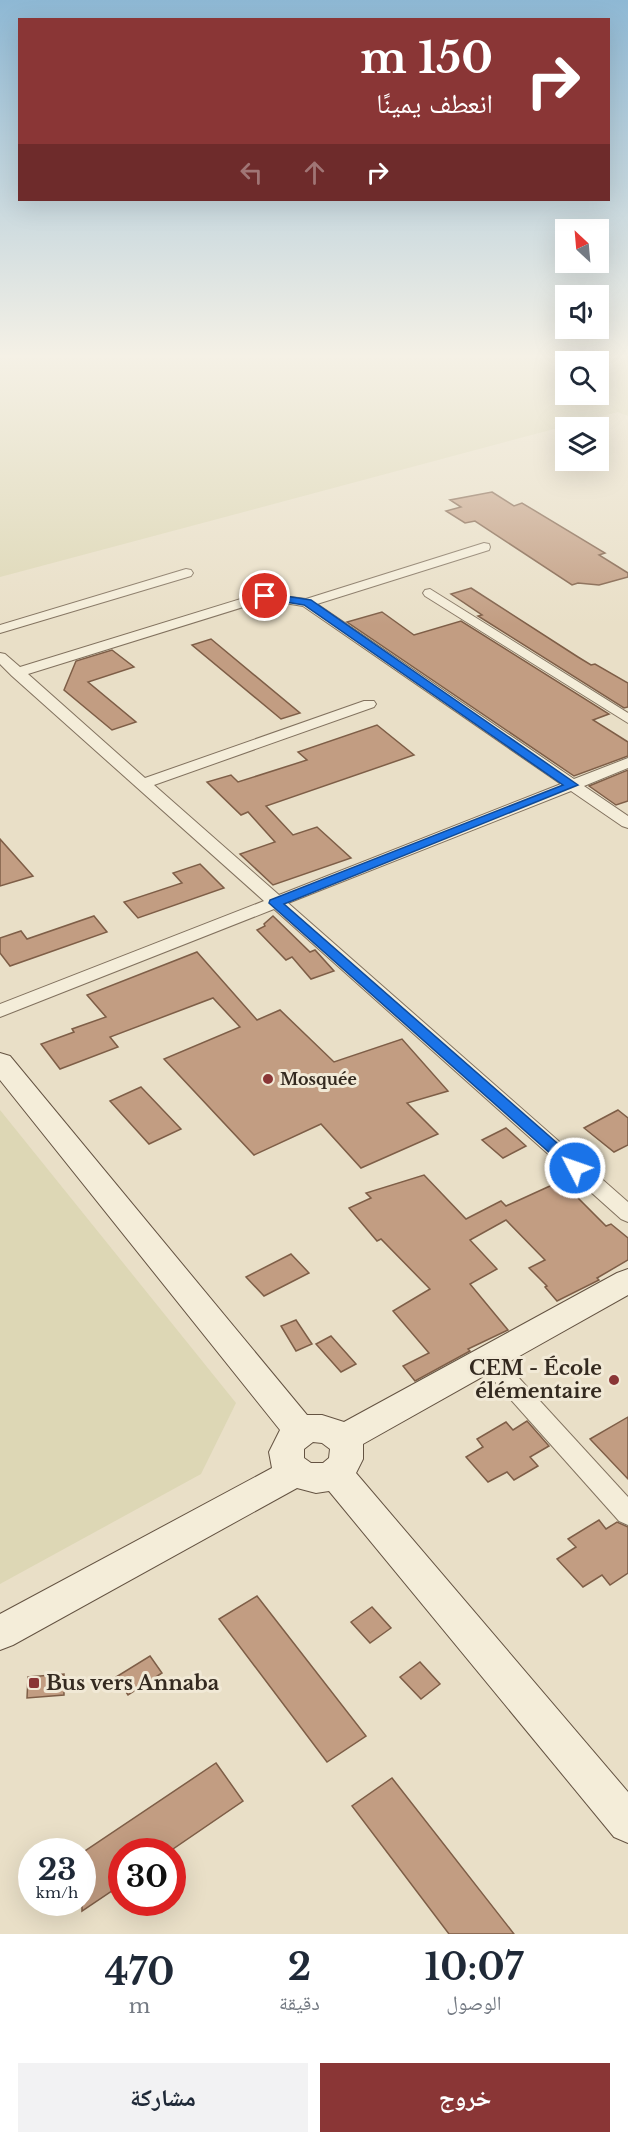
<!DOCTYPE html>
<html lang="ar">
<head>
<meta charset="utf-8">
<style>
  :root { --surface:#fff; --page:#f2f2f3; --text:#1f2937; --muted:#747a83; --accent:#8a3636 }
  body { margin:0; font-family:"Libre Baskerville","Noto Naskh Arabic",serif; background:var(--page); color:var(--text); direction:rtl; height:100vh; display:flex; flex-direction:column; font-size:22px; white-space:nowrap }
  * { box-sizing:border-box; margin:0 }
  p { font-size:20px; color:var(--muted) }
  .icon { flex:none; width:33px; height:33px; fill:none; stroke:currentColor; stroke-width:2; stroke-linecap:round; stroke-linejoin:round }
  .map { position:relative; height:1934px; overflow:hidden; direction:ltr }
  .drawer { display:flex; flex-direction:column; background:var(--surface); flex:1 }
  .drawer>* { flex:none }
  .guide { position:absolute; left:18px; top:18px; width:592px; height:183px; border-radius:0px; box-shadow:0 6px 24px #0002; direction:rtl; background:#8a3636; color:#fff; overflow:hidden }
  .needle { width:39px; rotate:334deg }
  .fabs { position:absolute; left:555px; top:219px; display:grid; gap:12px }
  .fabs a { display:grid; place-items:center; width:54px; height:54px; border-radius:0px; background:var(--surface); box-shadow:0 6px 24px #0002; font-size:30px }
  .speed { position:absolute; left:18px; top:1838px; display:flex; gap:12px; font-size:30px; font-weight:700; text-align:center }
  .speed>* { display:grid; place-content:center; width:78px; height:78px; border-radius:50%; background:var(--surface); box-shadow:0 6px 24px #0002; line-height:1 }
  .speed small { font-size:15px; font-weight:400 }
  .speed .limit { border:9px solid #d22; background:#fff; color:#111 }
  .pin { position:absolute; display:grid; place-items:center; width:51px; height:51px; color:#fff; margin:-26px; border:3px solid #fff; border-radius:50%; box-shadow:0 2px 6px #0007 }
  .me { position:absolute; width:66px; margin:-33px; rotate:311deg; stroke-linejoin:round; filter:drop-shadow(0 0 4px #0008) }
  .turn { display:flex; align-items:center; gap:21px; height:126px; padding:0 18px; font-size:27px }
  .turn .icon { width:78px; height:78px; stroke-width:2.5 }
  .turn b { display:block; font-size:42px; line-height:51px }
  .lanes { display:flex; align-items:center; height:57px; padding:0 18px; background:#0003; justify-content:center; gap:30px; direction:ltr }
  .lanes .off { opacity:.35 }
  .eta { display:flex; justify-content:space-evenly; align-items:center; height:102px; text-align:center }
  .eta b { font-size:36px; font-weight:700; line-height:42px }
  .primary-button { display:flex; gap:12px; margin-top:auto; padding:12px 18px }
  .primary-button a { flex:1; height:69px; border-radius:0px; background:var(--accent); color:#fff; font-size:24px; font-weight:700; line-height:69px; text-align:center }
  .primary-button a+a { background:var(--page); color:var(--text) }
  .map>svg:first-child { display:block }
  .farmland { fill:#ddd7b5; fill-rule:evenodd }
  .building { fill:#c29d82; stroke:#7e5e47; stroke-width:1.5 }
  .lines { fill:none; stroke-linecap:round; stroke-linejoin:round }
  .street-casing { stroke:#82725f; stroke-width:2 }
  .secondary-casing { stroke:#645342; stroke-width:2 }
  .street { fill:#f4edd9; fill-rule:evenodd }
  .secondary { fill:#f4edd9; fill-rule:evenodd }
  .route { fill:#1a73e8; stroke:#114b97; stroke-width:1.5 }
  .poi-dot { fill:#8a3636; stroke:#f1e9d6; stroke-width:2 }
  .labels { text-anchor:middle; stroke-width:6; stroke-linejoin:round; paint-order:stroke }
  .poi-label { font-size:16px; font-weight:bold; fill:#342a20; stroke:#f1e9d6; text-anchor:start }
  .near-poi-label { font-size:20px; font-weight:bold; fill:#342a20; stroke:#f1e9d6; text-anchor:end }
</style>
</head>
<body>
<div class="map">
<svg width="628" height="1934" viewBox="0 0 628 1934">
  <rect width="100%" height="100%" fill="#e9dfc7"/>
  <g class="farmland">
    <path d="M0,354H628V416L618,412L0,577ZM566,362H598V394H566Z"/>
    <path d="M0,1110L236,1403L201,1474L0,1584Z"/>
  </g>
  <g class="building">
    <path d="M492,492L514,506L522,503L605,553L599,555L628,573V577L599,585L578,583L572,585L475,521L465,523L446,511L461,507L450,500Z"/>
    <path d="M471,588L578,657L591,665L595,664L628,683V707L624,708L478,616L482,615L451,594Z"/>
    <path d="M382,612L414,635L461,621L609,714L593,720L628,742V756L574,776L347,622Z"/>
    <path d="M211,639L300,713L281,719L192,645Z"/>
    <path d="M112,650L134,667L88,682L136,722L112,730L64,690L76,661Z"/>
    <path d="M377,725L414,755L266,806L293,835L317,827L351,858L273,885L240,854L275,842L248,812L241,815L207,782L231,775L238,782L307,760L298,752Z"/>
    <path d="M628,770V801L616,805L589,786Z"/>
    <path d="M0,839L24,866L33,876L0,886Z"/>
    <path d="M200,864L224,888L138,918L124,902L182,883L173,873Z"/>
    <path d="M94,916L107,932L10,966L0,953V938L21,931L27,939Z"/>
    <path d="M273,916L310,952L315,950L334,971L311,979L292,957L286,960L257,930L265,926L264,924Z"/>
    <path d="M197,952L257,1020L280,1010L334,1062L402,1039L448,1091L407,1103L438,1134L361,1168L321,1124L254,1155L164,1059L240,1027L213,998L110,1037L118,1047L60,1069L41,1044L74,1032L72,1029L106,1017L87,995Z"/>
    <path d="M141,1087L181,1129L149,1144L110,1101Z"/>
    <path d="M618,1110L628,1118V1145L614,1152L584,1128Z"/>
    <path d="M506,1128L526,1146L503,1158L482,1140Z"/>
    <path d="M424,1175L466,1219L501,1201L506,1206L561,1181L606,1226L611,1224L628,1238V1260L597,1278L599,1280L557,1301L545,1287L547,1286L529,1268L545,1260L506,1220L470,1240L497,1269L470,1284L508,1330L468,1349L470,1351L415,1381L403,1366L429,1353L393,1311L430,1289L381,1239L377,1241L349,1208L371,1198L366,1193Z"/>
    <path d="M291,1254L309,1273L264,1296L246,1277Z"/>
    <path d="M296,1320L312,1344L296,1351L281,1326Z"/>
    <path d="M331,1336L356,1364L341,1372L316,1344Z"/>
    <path d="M628,1417V1479L590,1439Z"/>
    <path d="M527,1421L549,1446L530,1457L538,1466L514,1480L507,1472L488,1482L466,1457L483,1447L477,1439L506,1422L513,1430Z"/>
    <path d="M599,1520L606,1529L617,1522L628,1527V1573L610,1585L602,1575L583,1587L557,1559L576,1547L568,1539Z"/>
    <path d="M257,1596L366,1736L327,1762L219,1619Z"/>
    <path d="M372,1607L391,1628L370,1643L351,1622Z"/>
    <path d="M150,1656L162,1673L128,1695L116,1677Z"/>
    <path d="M420,1662L440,1684L421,1699L400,1677Z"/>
    <path d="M64,1674V1695L27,1698L28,1677Z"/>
    <path d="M216,1763L243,1801L170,1851H122V1884L82,1911V1853Z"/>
    <path d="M392,1778L514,1934H449L352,1806Z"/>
  </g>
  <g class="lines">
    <g class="street-casing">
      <g id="street">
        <path d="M484,543L489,544L490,547L489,550L317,604L574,779L628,758V768L584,786L628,816V828L622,826L571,791L288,903L628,1202V1222L621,1219L274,909L0,1017V1004L264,901L12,676L0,664V653L5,654L20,667L260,593L306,599ZM266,600L303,606L561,784L279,895L154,785L374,707L376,704L374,701H364L145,778L28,674Z"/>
        <path d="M186,569L191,570L193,573L191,576L0,633V625Z"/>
        <path d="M430,589L628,713V723L425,596L423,593L425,590Z"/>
        <path d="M488,1350L496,1353L628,1497V1525L619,1521L480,1365L477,1359L480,1353Z"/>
      </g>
    </g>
    <g class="secondary-casing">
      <path id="secondary" d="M0,1053L10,1056L307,1415H322L344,1422L617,1273L628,1269V1295L363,1444V1459L356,1473L628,1792V1843L614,1837L329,1491L316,1493L297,1488L13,1645L0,1650V1614L272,1468L269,1452L280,1430L0,1080ZM313,1442L322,1443L330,1449L329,1458L323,1463H311L304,1458V1449Z"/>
    </g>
    <use href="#street" class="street"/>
    <use href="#secondary" class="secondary"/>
  </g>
  <linearGradient id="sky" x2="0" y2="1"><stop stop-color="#8eb8d4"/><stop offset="0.57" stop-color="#f5f1e6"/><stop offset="1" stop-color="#f5f1e6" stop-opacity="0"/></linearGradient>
  <rect width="628" height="625" fill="url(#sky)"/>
  <path class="route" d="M265,593L311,600L578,785L284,904L581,1164L583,1168L581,1171H570L269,903L270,900L563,785L304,605L261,598L260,596Z"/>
  <g class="poi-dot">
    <circle cx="268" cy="1079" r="6"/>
    <circle cx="614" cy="1380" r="6"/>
    <rect x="28" y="1677" width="12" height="12" rx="3"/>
  </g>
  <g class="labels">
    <g class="poi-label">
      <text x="280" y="1085">Mosquée</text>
    </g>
    <g class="near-poi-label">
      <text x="602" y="1375">CEM - École<tspan x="602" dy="23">élémentaire</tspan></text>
      <text x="46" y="1690" text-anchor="start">Bus vers Annaba</text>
    </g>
  </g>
</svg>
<div class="fabs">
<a><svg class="needle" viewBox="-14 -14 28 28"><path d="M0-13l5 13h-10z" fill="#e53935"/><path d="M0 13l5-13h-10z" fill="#747a83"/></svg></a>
<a><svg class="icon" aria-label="sound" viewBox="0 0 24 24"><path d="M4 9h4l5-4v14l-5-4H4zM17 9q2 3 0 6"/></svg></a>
<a><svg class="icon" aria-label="search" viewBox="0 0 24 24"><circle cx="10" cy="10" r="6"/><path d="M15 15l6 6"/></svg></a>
<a><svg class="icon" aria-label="layers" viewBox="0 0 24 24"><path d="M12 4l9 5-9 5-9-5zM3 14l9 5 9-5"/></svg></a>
</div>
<div class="speed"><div>23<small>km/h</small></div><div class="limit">30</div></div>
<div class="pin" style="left:265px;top:596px;background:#d93025"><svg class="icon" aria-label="arrive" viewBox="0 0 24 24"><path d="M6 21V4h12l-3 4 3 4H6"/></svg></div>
<svg class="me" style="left:575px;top:1168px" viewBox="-20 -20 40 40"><circle r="17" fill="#1a73e8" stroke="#fff" stroke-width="3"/><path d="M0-11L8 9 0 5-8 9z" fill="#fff"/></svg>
<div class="guide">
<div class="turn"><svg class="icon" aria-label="right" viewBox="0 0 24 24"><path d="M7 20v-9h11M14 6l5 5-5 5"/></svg><div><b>150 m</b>انعطف يمينًا</div></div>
<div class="lanes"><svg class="icon off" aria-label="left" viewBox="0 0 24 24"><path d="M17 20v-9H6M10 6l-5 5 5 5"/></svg><svg class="icon off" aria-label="ahead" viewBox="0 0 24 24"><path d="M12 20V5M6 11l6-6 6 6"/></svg><svg class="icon" aria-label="right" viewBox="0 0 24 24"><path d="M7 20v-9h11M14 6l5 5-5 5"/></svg></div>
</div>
</div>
<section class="drawer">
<div class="eta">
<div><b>10:07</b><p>الوصول</p></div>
<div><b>2</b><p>دقيقة</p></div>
<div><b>470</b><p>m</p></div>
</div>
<div class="primary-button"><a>خروج</a><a>مشاركة</a></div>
</section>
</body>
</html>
